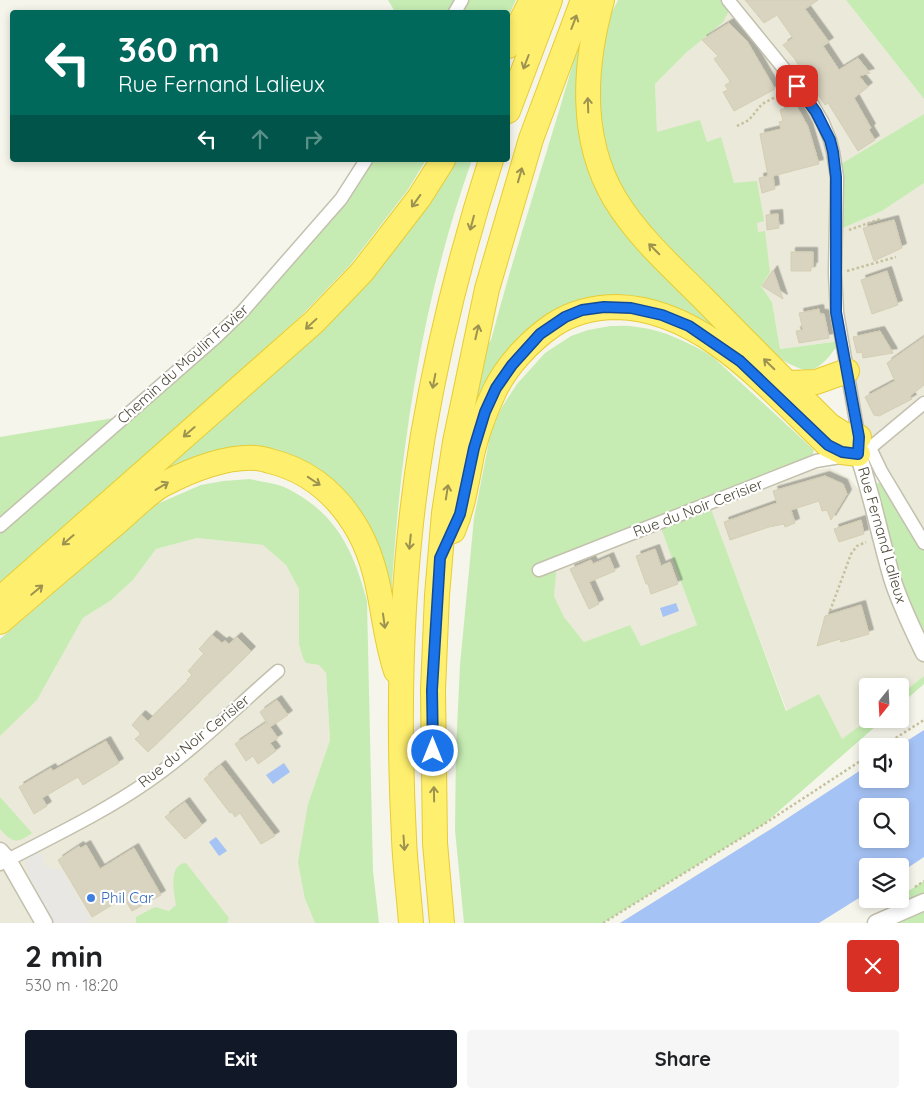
<!DOCTYPE html>
<html lang="en">
<head>
<meta charset="utf-8">
<style>
  :root { --surface:#fff; --page:#f6f6f6; --text:#202124; --muted:#757577; --accent:#111827 }
  body { margin:0; font-family:Quicksand,sans-serif; background:var(--page); color:var(--text); height:100vh; display:flex; flex-direction:column; font-size:19px; white-space:nowrap }
  * { box-sizing:border-box; margin:0 }
  p { font-size:16px; color:var(--muted) }
  .icon { flex:none; width:28px; height:28px; fill:none; stroke:currentColor; stroke-width:2; stroke-linecap:round; stroke-linejoin:round }
  .map { position:relative; height:923px; overflow:hidden }
  .details { display:flex; flex-direction:column; background:var(--surface); flex:1 }
  .details>* { flex:none }
  .hud { position:absolute; left:10px; top:10px; width:500px; height:152px; border-radius:5px; box-shadow:0 2px 8px #0003; background:#00695c; color:#fff; overflow:hidden }
  .needle { width:32px; rotate:198deg }
  .controls { position:absolute; left:859px; top:678px; display:grid; gap:10px }
  .controls a { display:grid; place-items:center; width:50px; height:50px; border-radius:5px; background:var(--surface); box-shadow:0 2px 8px #0003; font-size:25px }
  .pin { position:absolute; display:grid; place-items:center; width:42px; height:42px; color:#fff; margin:-21px; border-radius:10px; box-shadow:0 2px 8px #0006 }
  .me { position:absolute; width:55px; margin:-28px; rotate:0deg; stroke-linejoin:round; filter:drop-shadow(0 0 4px #0008) }
  .turn { display:flex; align-items:center; gap:18px; height:105px; padding:0 25px; font-size:22px }
  .turn .icon { width:65px; height:65px; stroke-width:2.5 }
  .turn b { display:block; font-size:35px; line-height:42px }
  .lanes { display:flex; align-items:center; height:48px; padding:0 25px; background:#0003; justify-content:center; gap:25px; direction:ltr }
  .lanes .off { opacity:.35 }
  .round { display:grid; place-items:center; flex:none; width:52px; height:52px; border-radius:5px; background:var(--page) }
  .overview { display:flex; align-items:center; justify-content:space-between; height:85px; padding:0 25px }
  h1 { font-size:30px; font-weight:700; line-height:38px }
  .primary-button { display:flex; gap:10px; margin-top:auto; padding:10px 25px }
  .primary-button a { flex:1; height:58px; border-radius:5px; background:var(--accent); color:#fff; font-size:20px; font-weight:700; line-height:58px; text-align:center }
  .primary-button a+a { background:var(--page); color:var(--text) }
  .map>svg:first-child { display:block }
  .residential { fill:#ebe9d9 }
  .green { fill:#c6ecb3; fill-rule:evenodd }
  .parking { fill:#e8e7e3 }
  .water { fill:#a6c3f5; fill-rule:evenodd }
  .building { fill:#d9d4c0; stroke:#d4ceb3; filter:url(#shadow) }
  .lines { fill:none; stroke-linecap:round; stroke-linejoin:round }
  .minor-casing { stroke:#c3c0ad; stroke-width:15 }
  .tertiary-casing { stroke:#c3c0ad; stroke-width:19 }
  .motorway-casing { stroke:#e6cc35; stroke-width:26 }
  .path { stroke:#c5c09d; stroke-width:2.5; stroke-dasharray:2.5 2.5; stroke-linecap:butt }
  .minor { stroke:#fff; stroke-width:12 }
  .tertiary { stroke:#fff; stroke-width:16 }
  .motorway { stroke:#ffef6e; stroke-width:24 }
  .oneway { stroke:#9d9350 }
  .route-casing { stroke:#114b97; stroke-width:12 }
  .route { stroke:#1a73e8; stroke-width:9 }
  .shop-dot { fill:#3f7fe0; stroke:#fff; stroke-width:2 }
  .labels { text-anchor:middle; stroke-width:4.5; stroke-linejoin:round; paint-order:stroke }
  .street-label { font-size:15px; fill:#4c4838; stroke:#fff }
  .shop-label { font-size:15px; fill:#366cbe; stroke:#fff; text-anchor:start }
</style>
</head>
<body>
<div class="map">
<svg width="924" height="923" viewBox="0 0 924 923">
  <defs>
    <filter id="shadow"><feDropShadow dx="4.5" dy="-4.5" stdDeviation="0" flood-color="#0004"/></filter>
  </defs>
  <rect width="100%" height="100%" fill="#f6f5eb"/>
  <g class="residential">
    <path d="M729,0H846L924,99V114L836,167V231L882,211L924,183V543L870,449L858,454L841,341L780,349L772,302L657,133L655,84L687,52Z"/>
    <path d="M830,468L849,478L863,495L924,653V676L900,695V686H868L869,719L841,740L787,711L708,503L791,476L814,470Z"/>
    <path d="M659,523L697,625L641,646L630,625L584,642L564,617L554,596L556,563Z"/>
    <path d="M197,538L263,545L286,565L299,589L306,663L319,665L326,673L330,740L308,804L305,899L315,923H0V735L37,700L83,618L110,601L133,580L156,549Z"/>
  </g>
  <g class="green">
    <path d="M388,0H516L508,17V12H395Z"/>
    <path d="M618,0H727L732,5L723,22L687,52L655,84L657,132L700,120L707,142L721,137L734,183L757,181L764,221L757,223L758,232L765,231L770,272L761,286L772,302L780,349L841,341C819,370 813,380 778,357L655,240L624,200L597,126L599,61L606,24Z"/>
    <path d="M846,0H924V99Z"/>
    <path d="M587,12L588,160L747,355L703,330L578,302L481,404L468,414L483,351L491,340C520,230 558,123 587,12Z"/>
    <path d="M924,114V183L882,211L836,231V167Z"/>
    <path d="M366,160H426L407,191L350,265L301,316L0,584V437L125,416L215,338Z"/>
    <path d="M452,160H472C419,307 398,464 390,618L366,527L256,452L121,505L199,436Z"/>
    <path d="M610,326C619,326 628,325 637,327C664,330 690,343 713,357L814,450L812,457L709,504L786,711L819,694L842,739L869,719H884L764,824L603,923H464L455,830L456,750L460,665L474,518L491,431L502,407L517,384L545,353L571,336L588,330ZM659,523L697,625L641,646L630,625L584,642L564,617L554,596L557,563Z"/>
    <path d="M250,479C261,482 274,483 284,487C336,512 353,549 367,601L373,871L379,923H315L305,899L298,862L308,804L330,740L326,673L319,665L306,663L303,658L299,644V589L286,565L263,545L197,538L156,549L133,580L110,601L83,618L37,700L0,736V639L157,504L201,485L223,481Z"/>
    <path d="M877,483H880L924,548V653L884,527Z"/>
    <path d="M924,676V684L900,705V695Z"/>
    <path d="M0,797L32,833C17,844 12,843 0,829Z"/>
    <path d="M186,863L229,918L227,923H136V917L155,907L169,911L176,905C174,892 168,864 186,863Z"/>
    <path d="M924,881V923H876L893,915L902,895Z"/>
  </g>
  <path class="parking" d="M37,851L44,856V864L47,867L56,870L62,869L91,920L86,923H44L26,864V860L28,857Z"/>
  <g class="water">
    <path d="M676,603L679,611L663,617L660,608Z"/>
    <path d="M924,730V857L900,873V866H868L867,893L819,923H620L771,829L867,766L868,779H900V746H899ZM868,806H900V839H868Z"/>
    <path d="M284,763L290,772L273,784L266,775Z"/>
    <path d="M216,837L227,851L219,856L209,842Z"/>
  </g>
  <g class="building">
    <path d="M745,0H818L805,9L829,42L823,46L839,70L858,58L870,73L859,76L868,87L854,98L871,128L869,130L875,140L858,151L828,103L825,105L794,58L783,45L793,38L777,15L764,23Z"/>
    <path d="M729,23L747,41L775,89L734,111L723,92L728,90L725,85L731,82L714,59L718,56L702,40Z"/>
    <path d="M796,105L808,127L819,164L773,176L775,189L762,193L759,178L768,176L760,134L781,129L779,122L783,121L780,110Z"/>
    <path d="M778,214L779,228L767,230L766,215Z"/>
    <path d="M894,220L902,248L874,261L863,228Z"/>
    <path d="M791,252H813V267H811V271H791Z"/>
    <path d="M773,270L783,299L762,286Z"/>
    <path d="M887,271L898,305L872,314L861,280Z"/>
    <path d="M819,309L820,314H824L829,338L799,343L796,331L803,330L799,313Z"/>
    <path d="M880,331L893,353L863,358L862,352L857,353L853,337Z"/>
    <path d="M924,337V385L910,396L912,399L879,416L874,415L865,397L895,381L887,363Z"/>
    <path d="M825,476L843,484L847,494L831,520L827,510L822,511L819,501L791,510L795,523L785,527L784,524L769,527L730,540L724,522L777,503L773,491Z"/>
    <path d="M861,520L864,534L839,542L834,529Z"/>
    <path d="M655,549L661,566L670,562L678,584L651,594L648,584H646L636,556Z"/>
    <path d="M609,557L615,571L589,582L599,604L589,609L570,569L591,560L593,564Z"/>
    <path d="M861,605L869,634L841,642L840,639L817,646L825,616Z"/>
    <path d="M212,635L222,643L225,641L229,644L237,637L251,651L148,752L135,739L141,734L132,725L141,715L148,721L188,681L187,680L192,675L188,671L204,654L199,649Z"/>
    <path d="M277,700L288,715L270,727L278,738L270,743L276,751L258,764L253,756L246,761L235,744L267,722L268,725L260,712Z"/>
    <path d="M106,741L119,763L83,785L78,777L42,798L47,806L34,814L19,787L51,768L53,771Z"/>
    <path d="M221,765L275,836L261,844L240,813L235,817L232,812L230,813L204,779Z"/>
    <path d="M185,802L202,825L185,839L165,817Z"/>
    <path d="M86,845L100,869L134,848L161,895L132,911L124,898L92,917L58,860L79,846L81,848Z"/>
  </g>
  <g class="lines">
    <g class="minor-casing">
      <g id="minor">
        <path d="M728,0L811,102L823,123L830,140L833,152L837,177L835,273L837,312L859,439"/>
        <path d="M455,12L462,0"/>
        <path d="M870,448L881,471L924,543"/>
        <path d="M0,526L215,338L242,312L341,199L366,160"/>
        <path d="M539,570L816,461L858,454L870,448L924,403"/>
        <path d="M0,864C49,838 101,814 147,782C194,750 235,708 278,671"/>
      </g>
    </g>
    <g class="tertiary-casing">
      <g id="tertiary">
        <path d="M858,454C872,495 880,537 892,578C900,604 912,628 924,653"/>
        <path d="M0,851L8,860L44,923"/>
        <path d="M876,923L924,902"/>
      </g>
    </g>
    <g class="motorway-casing">
      <g id="motorway">
        <path d="M602,0C584,65 579,139 615,199C638,237 672,267 703,298C745,341 787,383 829,425L843,434L859,437"/>
        <path d="M508,46L532,0"/>
        <path d="M508,111L550,0"/>
        <path d="M788,383L816,382L847,371"/>
        <path d="M453,531C464,505 467,478 473,450C478,430 486,409 495,390C507,365 530,341 553,325C573,312 593,307 617,307C704,309 769,389 828,445L842,452L858,454"/>
        <path d="M0,599L314,322L362,272L419,198L443,160"/>
        <path d="M0,622C38,589 77,556 115,524C128,513 149,492 162,485C189,471 224,456 256,458C261,458 266,460 270,461C311,471 339,496 359,532C384,578 380,623 396,671"/>
        <path d="M411,923C409,895 405,866 404,838C397,704 401,567 423,435C439,342 462,250 491,160"/>
        <path d="M442,923L435,843L433,690L437,595L444,513L455,442L487,289L531,139L583,0"/>
      </g>
    </g>
    <g class="path">
      <path d="M737,126L749,120L762,104L785,92"/>
      <path d="M849,230L880,219"/>
      <path d="M847,271L896,257"/>
      <path d="M830,611L851,554L857,546L866,542"/>
      <path d="M883,746L924,720"/>
      <path d="M915,887L924,881"/>
      <path d="M603,923L764,824L868,756"/>
    </g>
    <use href="#minor" class="minor"/>
    <use href="#tertiary" class="tertiary"/>
    <use href="#motorway" class="motorway"/>
  </g>
  <defs><path id="oneway-shaft" d="M-6 0H5M1.5-3L5.5 0L1.5 3" fill="none" stroke-width="1.6" stroke-linecap="round" stroke-linejoin="round" transform="scale(1.25)"/></defs>
  <g class="oneway">
    <use href="#oneway-shaft" transform="translate(574 22) rotate(-69)"/>
    <use href="#oneway-shaft" transform="translate(526 62) rotate(111)"/>
    <use href="#oneway-shaft" transform="translate(588 105) rotate(-92)"/>
    <use href="#oneway-shaft" transform="translate(520 175) rotate(-74)"/>
    <use href="#oneway-shaft" transform="translate(416 201) rotate(126)"/>
    <use href="#oneway-shaft" transform="translate(472 223) rotate(105)"/>
    <use href="#oneway-shaft" transform="translate(654 249) rotate(-135)"/>
    <use href="#oneway-shaft" transform="translate(311 324) rotate(137)"/>
    <use href="#oneway-shaft" transform="translate(477 332) rotate(-77)"/>
    <use href="#oneway-shaft" transform="translate(769 364) rotate(-136)"/>
    <use href="#oneway-shaft" transform="translate(434 381) rotate(101)"/>
    <use href="#oneway-shaft" transform="translate(189 432) rotate(139)"/>
    <use href="#oneway-shaft" transform="translate(314 481) rotate(34)"/>
    <use href="#oneway-shaft" transform="translate(162 486) rotate(-31)"/>
    <use href="#oneway-shaft" transform="translate(447 492) rotate(-81)"/>
    <use href="#oneway-shaft" transform="translate(68 540) rotate(139)"/>
    <use href="#oneway-shaft" transform="translate(410 542) rotate(96)"/>
    <use href="#oneway-shaft" transform="translate(37 590) rotate(-40)"/>
    <use href="#oneway-shaft" transform="translate(384 621) rotate(82)"/>
    <use href="#oneway-shaft" transform="translate(434 794) rotate(-91)"/>
    <use href="#oneway-shaft" transform="translate(404 843) rotate(86)"/>
  </g>
  <g class="lines">
    <g class="route-casing">
      <path id="route" d="M433,751L432,690L440,558L460,514L474,448L485,412L496,388L512,365L540,334L565,317L582,310L604,307L631,308L662,315L689,326L740,361L828,445L842,452L858,454L859,437L836,312V177L833,152L830,140L816,112L797,86"/>
    </g>
    <use href="#route" class="route"/>
  </g>
  <circle class="shop-dot" cx="91" cy="898" r="5"/>
  <g class="labels">
    <g class="street-label">
      <text transform="translate(183 364) rotate(-42)" y="5">Chemin du Moulin Favier</text>
      <text transform="translate(698 508) rotate(-21)" y="5">Rue du Noir Cerisier</text>
      <text transform="translate(882 535) rotate(74)" y="5">Rue Fernand Lalieux</text>
      <text transform="translate(194 741) rotate(-39)" y="5">Rue du Noir Cerisier</text>
    </g>
    <g class="shop-label">
      <text x="101" y="903">Phil Car</text>
    </g>
  </g>
</svg>
<div class="controls">
<a><svg class="needle" viewBox="-14 -14 28 28"><path d="M0-13l5 13h-10z" fill="#e53935"/><path d="M0 13l5-13h-10z" fill="#757577"/></svg></a>
<a><svg class="icon" aria-label="sound" viewBox="0 0 24 24"><path d="M4 9h4l5-4v14l-5-4H4zM17 9q2 3 0 6"/></svg></a>
<a><svg class="icon" aria-label="search" viewBox="0 0 24 24"><circle cx="10" cy="10" r="6"/><path d="M15 15l6 6"/></svg></a>
<a><svg class="icon" aria-label="layers" viewBox="0 0 24 24"><path d="M12 4l9 5-9 5-9-5zM3 14l9 5 9-5"/></svg></a>
</div>
<div class="pin" style="left:797px;top:86px;background:#d93025"><svg class="icon" aria-label="arrive" viewBox="0 0 24 24"><path d="M6 21V4h12l-3 4 3 4H6"/></svg></div>
<svg class="me" style="left:433px;top:751px" viewBox="-20 -20 40 40"><circle r="17" fill="#1a73e8" stroke="#fff" stroke-width="3"/><path d="M0-11L8 9 0 5-8 9z" fill="#fff"/></svg>
<div class="hud">
<div class="turn"><svg class="icon" aria-label="left" viewBox="0 0 24 24"><path d="M17 20v-9H6M10 6l-5 5 5 5"/></svg><div><b>360 m</b>Rue Fernand Lalieux</div></div>
<div class="lanes"><svg class="icon" aria-label="left" viewBox="0 0 24 24"><path d="M17 20v-9H6M10 6l-5 5 5 5"/></svg><svg class="icon off" aria-label="ahead" viewBox="0 0 24 24"><path d="M12 20V5M6 11l6-6 6 6"/></svg><svg class="icon off" aria-label="right" viewBox="0 0 24 24"><path d="M7 20v-9h11M14 6l5 5-5 5"/></svg></div>
</div>
</div>
<section class="details">
<div class="overview"><div><h1>2 min</h1><p>530 m · 18:20</p></div><a class="round" style="background:#d93025;color:#fff"><svg class="icon" aria-label="close" viewBox="0 0 24 24"><path d="M6 6l12 12M18 6L6 18"/></svg></a></div>
<div class="primary-button"><a>Exit</a><a>Share</a></div>
</section>
</body>
</html>
